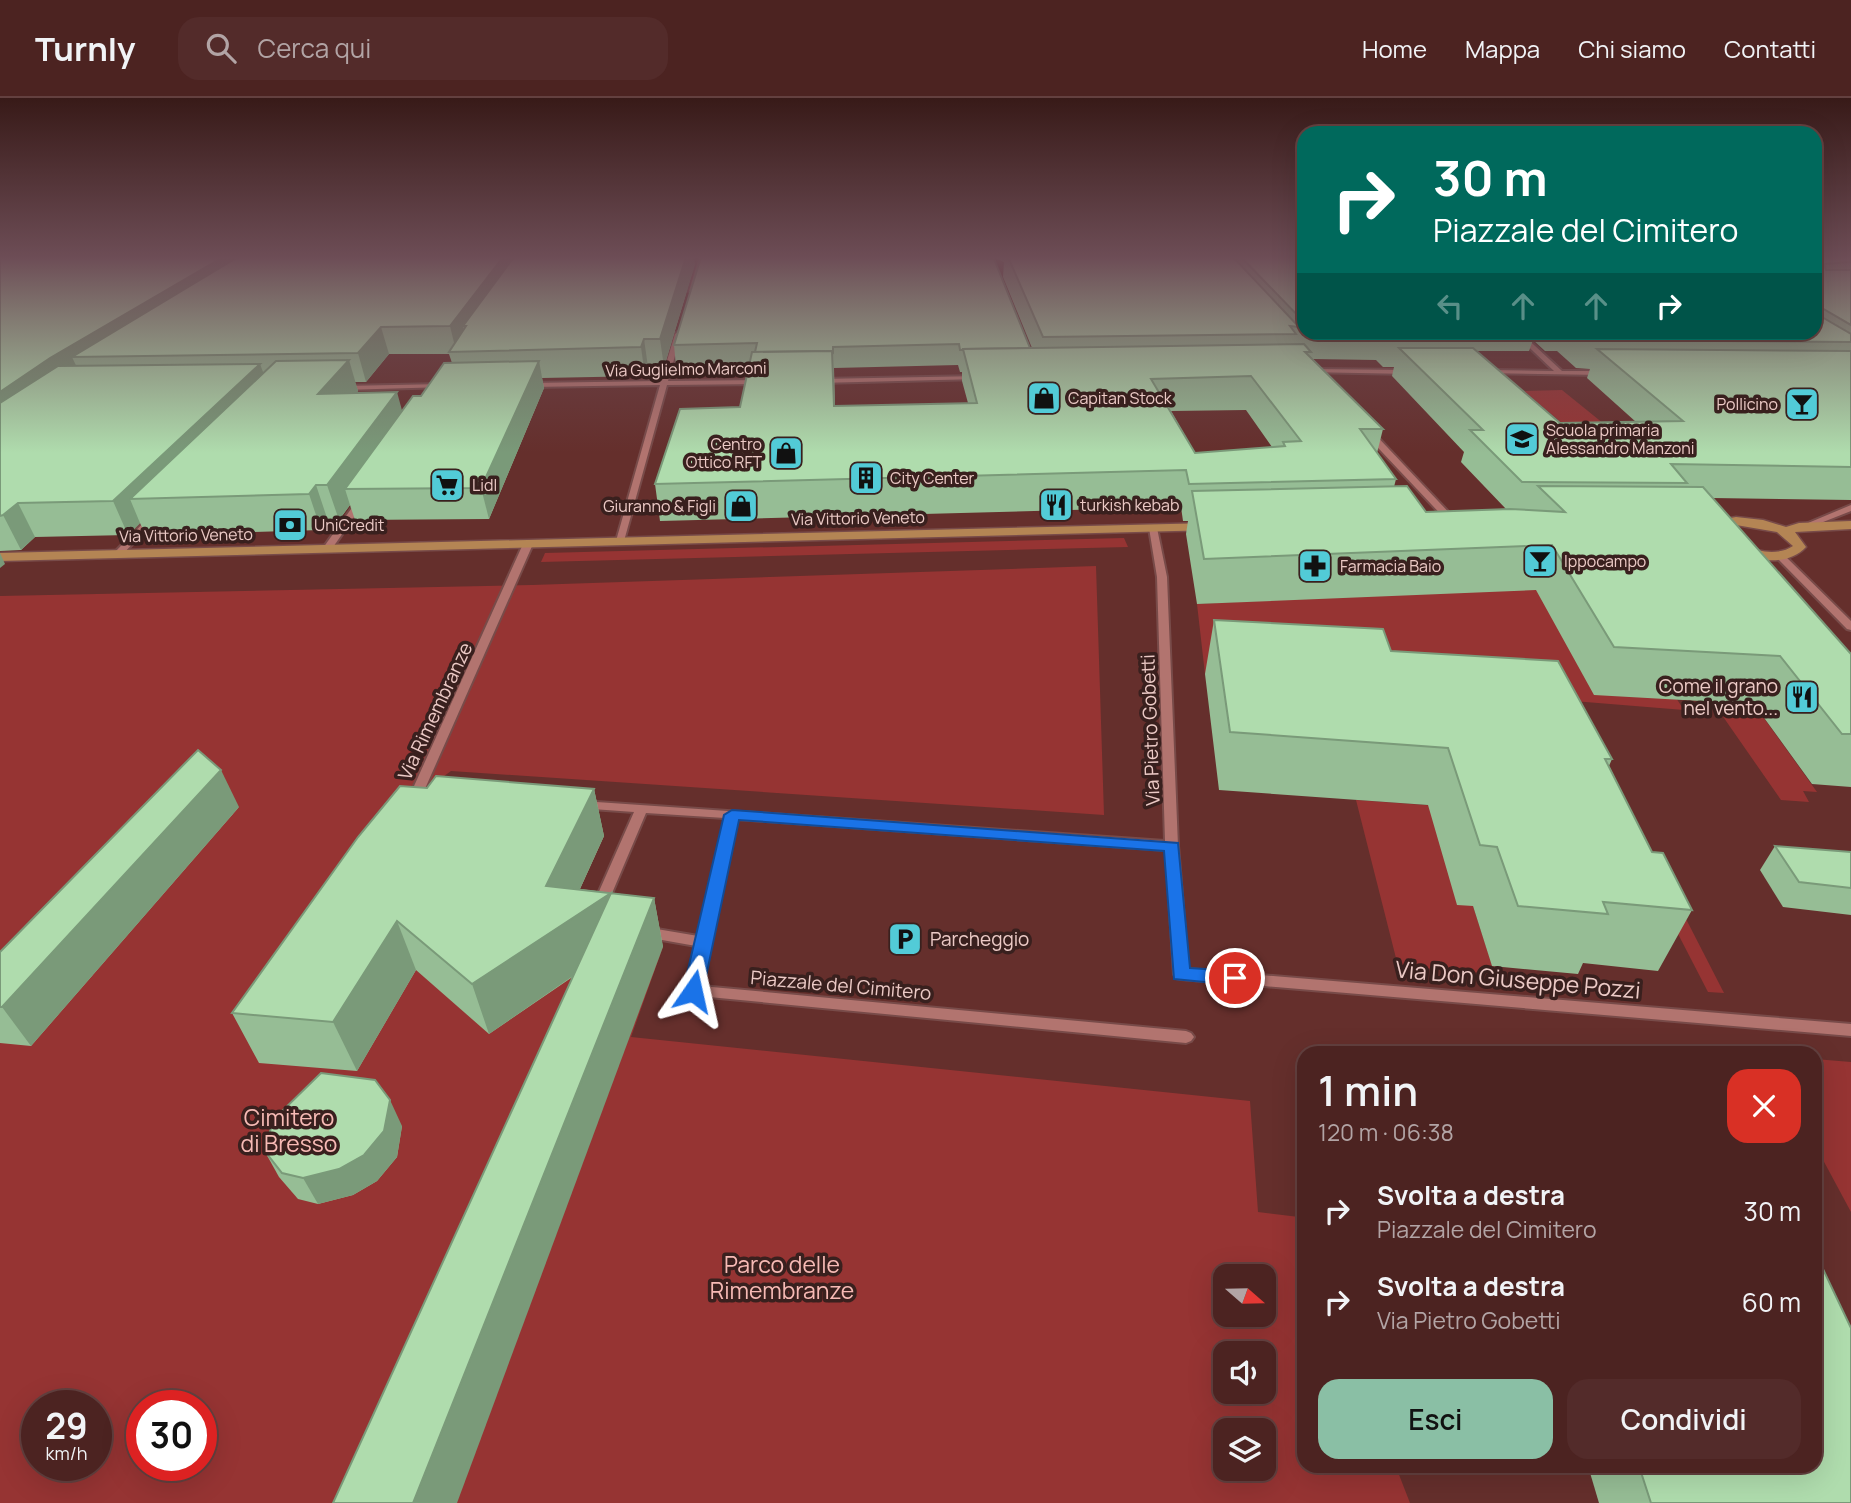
<!DOCTYPE html>
<html lang="it">
<head>
<meta charset="utf-8">
<style>
  :root { --surface:#4c2321; --page:#532b2a; --text:#f1f3f6; --muted:#b2a4a5; --line:#63403f; --accent:#8abfa5 }
  body { margin:0; font-family:Manrope,sans-serif; background:var(--page); color:var(--text); height:100vh; display:flex; flex-direction:column; font-size:26px; white-space:nowrap }
  * { box-sizing:border-box; margin:0 }
  p { font-size:23px; color:var(--muted) }
  .icon { flex:none; width:38px; height:38px; fill:none; stroke:currentColor; stroke-width:2; stroke-linecap:round; stroke-linejoin:round }
  .map { position:relative; flex:1; overflow:hidden }
  .side { position:absolute; left:1297px; top:948px; width:525px; height:427px; display:flex; flex-direction:column; background:var(--surface); border-radius:21px; box-shadow:0 7px 28px #0002,0 0 0 2px var(--line) }
  .side>* { flex:none }
  .guide { position:absolute; left:1297px; top:28px; width:525px; height:214px; border-radius:21px; box-shadow:0 7px 28px #0002,0 0 0 2px var(--line); background:#00695c; color:#fff; overflow:hidden }
  .needle { width:46px; rotate:110deg }
  .controls { position:absolute; left:1213px; top:1166px; display:grid; gap:14px }
  .controls a { display:grid; place-items:center; width:63px; height:63px; border-radius:14px; background:var(--surface); box-shadow:0 7px 28px #0002,0 0 0 2px var(--line); font-size:35px }
  .speed { position:absolute; left:21px; top:1292px; display:flex; gap:14px; font-size:35px; font-weight:700; text-align:center }
  .speed>* { display:grid; place-content:center; width:91px; height:91px; border-radius:50%; background:var(--surface); box-shadow:0 7px 28px #0002,0 0 0 2px var(--line); line-height:1 }
  .speed small { font-size:18px; font-weight:400 }
  .speed .limit { border:10px solid #d22; background:#fff; color:#111 }
  .pin { position:absolute; display:grid; place-items:center; width:60px; height:60px; color:#fff; margin:-30px; border:4px solid #fff; border-radius:50%; box-shadow:0 2px 7px #0007 }
  .me { position:absolute; width:77px; margin:-38px; rotate:11deg; stroke-linejoin:round; filter:drop-shadow(0 0 5px #0008) }
  .turn { display:flex; align-items:center; gap:24px; height:147px; padding:0 21px; font-size:32px }
  .turn .icon { width:91px; height:91px; stroke-width:2.5 }
  .turn b { display:block; font-size:49px; line-height:60px }
  .lanes { display:flex; align-items:center; height:66px; padding:0 21px; background:#0003; justify-content:center; gap:35px; direction:ltr }
  .lanes .off { opacity:.35 }
  .round { display:grid; place-items:center; flex:none; width:74px; height:74px; border-radius:21px; background:var(--page) }
  .head { display:flex; align-items:center; justify-content:space-between; height:119px; padding:0 21px }
  h1 { font-size:42px; font-weight:600; line-height:52px }
  .cta { display:flex; gap:14px; margin-top:auto; padding:14px 21px }
  .cta a { flex:1; height:80px; border-radius:21px; background:var(--accent); color:#111; font-size:28px; font-weight:600; line-height:80px; text-align:center }
  .cta a+a { background:var(--page); color:var(--text) }
  ul { padding:0; list-style:none }
  li { display:flex; align-items:center; gap:21px; height:91px; padding:0 21px }
  li div { flex:1 }
  li b { display:block; font-size:26px }
  li em { font-style:normal }
  header { display:flex; align-items:center; gap:42px; box-sizing:border-box; height:98px; padding:0 35px; background:var(--surface); border-bottom:2px solid var(--line) }
  header strong { font-size:33px }
  nav { display:flex; gap:38px; margin-inline-start:auto; font-size:24px }
  .search { width:490px; height:63px; background:var(--page); display:flex; align-items:center; gap:18px; box-sizing:border-box; padding:0 24px; border-radius:21px; color:var(--muted); font-size:26px }
  .map>svg:first-child { display:block }
  .green { fill:#963433; fill-rule:evenodd }
  .lines { fill:none; stroke-linecap:round; stroke-linejoin:round }
  .minor-casing { stroke:#784b49; stroke-width:4 }
  .major-casing { stroke:#784b49; stroke-width:3 }
  .minor { fill:#b2746f; fill-rule:evenodd }
  .major { fill:#b48554; fill-rule:evenodd }
  .wall { fill:#96bd95; fill-rule:evenodd }
  .shaded-wall { fill:#7a9a79 }
  .building { fill:#afdcad; stroke:#7a9a79; stroke-width:2; fill-rule:evenodd }
  .route { fill:#1a73e8; stroke:#114b97; stroke-width:2 }
  .labels { text-anchor:middle; stroke-width:7; stroke-linejoin:round; paint-order:stroke }
  .far-street-label { font-size:16px; fill:#eccac6; stroke:#39201e }
  .far-poi-label { font-size:16px; fill:#eccac6; stroke:#39201e; text-anchor:start }
  .poi-label { font-size:19px; fill:#eccac6; stroke:#39201e; text-anchor:end }
  .street-label { font-size:19px; fill:#eccac6; stroke:#39201e }
  .near-street-label { font-size:23px; fill:#eccac6; stroke:#39201e }
  .near-park-label { font-size:23px; fill:#f7bab5; stroke:#39201e }
</style>
</head>
<body>
<header>
<strong>Turnly</strong>
<div class="search"><svg class="icon" aria-label="search" viewBox="0 0 24 24"><circle cx="10" cy="10" r="6"/><path d="M15 15l6 6"/></svg>Cerca qui</div>
<nav><a>Home</a><a>Mappa</a><a>Chi siamo</a><a>Contatti</a></nav>
</header>
<div class="map">
<svg width="1851" height="1405" viewBox="0 0 1851 1405">
  <rect width="100%" height="100%" fill="#652f2c"/>
  <g class="green">
    <path d="M1562,292L1609,330L1569,331L1524,293Z"/>
    <path d="M1124,440L1128,449L541,464L545,455Z"/>
    <path d="M1612,459L1672,492L1817,694L1803,693L1809,704L1781,702Z"/>
    <path d="M1096,468L1104,717L451,673L385,721L604,738L559,837L663,849L631,939L1250,1003L1258,1114L1299,1119L1304,1130V1368L1396,1369L1410,1405H0V498L532,487ZM1225,1178H1264V1216H1225ZM1225,1255H1264V1293H1225ZM37,1307H96V1367H37ZM142,1307H201V1367H142ZM1225,1332H1264V1370H1225Z"/>
    <path d="M1514,490L1608,497L1684,612L1367,586L1205,576L1197,506Z"/>
    <path d="M1356,702L1563,717L1473,808L1495,876L1398,868Z"/>
    <path d="M1629,741L1646,743L1724,895L1708,894Z"/>
    <path d="M1815,961L1851,964V1114L1815,1047Z"/>
  </g>
  <g class="lines">
    <g class="minor-casing">
      <g id="minor">
        <path d="M699,159H705L694,192L689,193Z"/>
        <path d="M678,234L681,236L668,283L762,282L765,284L762,286L667,287L624,443L617,445L616,443L660,287L529,289L526,287L529,285L661,283L675,236Z"/>
        <path d="M1513,234H1520L1562,273H1602L1605,275L1602,277L1485,275L1484,274L1487,272L1554,273Z"/>
        <path d="M1309,271L1410,272L1413,274L1410,276L1307,274L1306,273Z"/>
        <path d="M981,278V280L979,281L819,285L816,283L819,281Z"/>
        <path d="M444,286L446,287V289L343,292L339,290L343,288Z"/>
        <path d="M1365,332H1371L1455,421V425H1449L1365,336Z"/>
        <path d="M359,400L366,402L331,452H325L323,450Z"/>
        <path d="M1851,407V413L1808,430L1801,428Z"/>
        <path d="M151,417L158,419L121,458H115V454Z"/>
        <path d="M1153,427L1157,430L1167,479L1178,748L1188,871L1851,926V938L1181,881L1176,880L1174,876L1166,752L737,721L701,888L1186,933L1191,935L1194,939L1191,943L1186,945L688,897L686,893L696,848L645,839L640,838L638,834L640,830L645,829L698,838L725,720L646,715L607,807L605,810H595L593,807L634,714L578,710L576,707L578,704L582,703L1165,743L1157,479L1149,430Z"/>
        <path d="M528,443L533,446L424,693L430,697L424,701L412,700L410,697L523,446Z"/>
        <path d="M1779,454L1782,455L1851,523V532L1847,531L1776,459L1774,457Z"/>
      </g>
    </g>
    <g class="major-casing">
      <g id="major">
        <path d="M1736,419L1763,422L1786,429L1799,425L1851,423V431L1795,434L1806,449C1782,475 1730,459 1710,435L1714,423ZM1736,427L1777,434L1793,448C1772,462 1740,449 1723,434L1724,429Z"/>
        <path d="M1211,425L1217,429L1215,432L0,463V455Z"/>
      </g>
    </g>
    <use href="#minor" class="minor"/>
    <use href="#major" class="major"/>
  </g>
  <g class="wall">
    <path d="M0,159L695,166L664,269H648L645,278L542,280L544,290L489,421L355,422L350,407L339,422L328,423L321,432L146,437L140,425L128,437L35,439L21,452L0,453ZM389,256H449L452,265L421,298L402,313L356,295L358,293L355,284H366Z"/>
    <path d="M701,159H1304V234H1815V159H1851V402L1712,400L1851,556V689L1812,686L1754,606L1594,597L1536,492L1197,506L1186,436L1188,423H1183L1181,409L660,423L655,386L740,309L749,267L676,268L674,247ZM994,160L1004,164L1003,179L1032,250H1030L990,161ZM1533,242L1545,253H1557L1576,270L1590,271L1587,280L1636,324L1560,325L1476,253H1529ZM1313,261L1376,262L1383,269H1394L1392,278L1464,354L1461,364L1506,411L1426,414L1394,389L1396,381L1377,355L1383,331ZM958,267L960,274H962V283L968,305L835,308L834,270ZM1246,312L1272,349L1195,355L1171,313Z"/>
    <path d="M1214,522L1391,553L1612,661L1609,668L1652,754L1692,812L1658,873L1583,865L1578,876L1492,868L1473,808L1457,807L1428,707L1219,692L1205,576Z"/>
    <path d="M427,690L594,691L604,738L580,791L654,800L663,849L574,878L489,936L416,872L357,973L259,965L232,915Z"/>
    <path d="M239,709L31,948L0,945V854Z"/>
    <path d="M1775,748L1851,754V817L1783,809L1760,772Z"/>
    <path d="M402,1028L397,1059L377,1083L353,1097L318,1106L298,1101L279,1079L264,1052Z"/>
    <path d="M1588,1368H1815L1851,1405H1599Z"/>
  </g>
  <g class="shaded-wall">
    <path d="M223,159H271L72,259L81,278L0,335V294L50,260Z"/>
    <path d="M503,159H525L466,228H463L466,241L456,253L450,228Z"/>
    <path d="M686,159H694L695,166L664,269L660,241Z"/>
    <path d="M951,159H994V160L951,164Z"/>
    <path d="M381,229L389,256L366,284L358,255Z"/>
    <path d="M644,241L648,269L645,278L641,249Z"/>
    <path d="M349,262L358,293L329,328L318,296Z"/>
    <path d="M539,263L544,290L489,421L481,390Z"/>
    <path d="M260,266L271,295L130,401L140,425L128,437L113,403Z"/>
    <path d="M397,294L406,327L345,391L350,407L339,422L327,387Z"/>
    <path d="M316,387L328,423L321,432L309,396Z"/>
    <path d="M18,405L35,439L21,452L3,417Z"/>
    <path d="M0,455L5,466L0,470Z"/>
    <path d="M221,672L239,709L31,948L2,909Z"/>
    <path d="M594,691L604,738L564,826L611,795L622,844L489,936L472,886Z"/>
    <path d="M654,800L663,849L457,1405H413Z"/>
    <path d="M397,823L416,872L357,973L333,924Z"/>
    <path d="M390,1002L402,1028L397,1059L377,1083L353,1097L318,1106L303,1080Z"/>
  </g>
  <g class="building">
    <path d="M0,159H223L50,260L0,294Z"/>
    <path d="M238,159H503L450,228L381,229L358,255L72,259Z"/>
    <path d="M514,159H686L660,241H644L641,249L449,254L466,228H463Z"/>
    <path d="M701,159H976L994,161L1030,250L963,251V252H960L959,246L874,248L833,249V254L832,253L755,254L757,245L674,247Z"/>
    <path d="M1008,159H1233L1299,229L1290,228L1296,236L1043,239Z"/>
    <path d="M1241,159H1304V224Z"/>
    <path d="M1815,159H1851V164L1824,166L1826,172H1851V227L1815,206Z"/>
    <path d="M1815,215L1851,236V244L1586,242L1577,234H1815Z"/>
    <path d="M1384,234H1455L1463,241H1390Z"/>
    <path d="M1304,246L1311,254H1305L1383,331H1360L1396,381L1189,386L1186,372L655,386L680,311L740,309L752,254L832,253L834,308L977,305L963,251ZM1251,278L1301,343L1283,344L1285,348L1195,355L1151,281Z"/>
    <path d="M1399,250H1473L1560,325L1683,323L1597,251L1851,253V369L1671,366L1687,385L1522,384L1470,332H1483Z"/>
    <path d="M349,262L318,296L397,294L327,387H316L309,396L130,401L276,263Z"/>
    <path d="M539,263L481,390L345,391L413,298H421L444,265Z"/>
    <path d="M260,266L113,403L18,405L3,417L0,418V305L58,268Z"/>
    <path d="M1407,388L1426,414L1510,411L1565,414L1538,388L1703,389L1851,556V636H1842L1780,558L1614,549L1552,447L1204,461L1192,393Z"/>
    <path d="M1214,522L1383,531L1391,553L1558,563L1612,661H1605L1652,754L1663,755L1692,812L1603,804L1608,816L1518,808L1497,749L1480,747L1448,650L1230,634Z"/>
    <path d="M198,652L221,672L2,909H0V854Z"/>
    <path d="M436,678L594,691L546,788L654,800L413,1405H333L611,795L472,886L397,823L333,924L232,915L358,739L400,688L427,690Z"/>
    <path d="M1775,748L1851,754V790L1799,784Z"/>
    <path d="M321,975L375,982L390,1002L384,1033L364,1057L339,1071L303,1080L282,1075L264,1052L274,1021Z"/>
    <path d="M1815,1168L1822,1169L1851,1230V1405H1651L1639,1368H1815Z"/>
  </g>
  <linearGradient id="sky" x2="0" y2="1"><stop stop-color="#381a18"/><stop offset="0.45" stop-color="#6d4d56"/><stop offset="1" stop-color="#6d4d56" stop-opacity="0"/></linearGradient>
  <rect width="1851" height="355" fill="url(#sky)"/>
  <path class="route" d="M732,712L1178,745L1190,870L1235,873L1245,880L1235,887L1174,881L1164,753L739,722L703,893L693,900L686,898L683,893L724,717Z"/>
  <defs>
    <g id="shop-square" transform="scale(1.75)"><rect x="-9" y="-9" width="18" height="18" rx="4" fill="#52cbd7" stroke="#39201e"/><path d="M-5-2.5h2.3a2.7 3.5 0 0 1 5.4 0H5L5.5 6h-11ZM-1.5-2.5h3a1.5 2.3 0 0 0-3 0Z" fill="#111"/></g>
    <g id="bar-square" transform="scale(1.75)"><rect x="-9" y="-9" width="18" height="18" rx="4" fill="#52cbd7" stroke="#39201e"/><path d="M-6-5H6L.8 .8V4.5H3.5V6h-7V4.5H-.8V.8Z" fill="#111"/></g>
    <g id="school-square" transform="scale(1.75)"><rect x="-9" y="-9" width="18" height="18" rx="4" fill="#52cbd7" stroke="#39201e"/><path d="M0-5L7-2L0 1L-7-2ZM-4 1L0 2.5L4 1V4Q0 6-4 4Z" fill="#111"/></g>
    <g id="building-square" transform="scale(1.75)"><rect x="-9" y="-9" width="18" height="18" rx="4" fill="#52cbd7" stroke="#39201e"/><path d="M-4-6H4V6H1V3H-1V6H-4ZM-2.5-4.3h1.7v1.8h-1.7ZM.8-4.3h1.7v1.8H.8ZM-2.5-1h1.7V.8h-1.7ZM.8-1h1.7V.8H.8Z" fill="#111"/></g>
    <g id="supermarket-square" transform="scale(1.75)"><rect x="-9" y="-9" width="18" height="18" rx="4" fill="#52cbd7" stroke="#39201e"/><path d="M-6-5.5h2.5l.6 2H6L4.5 2H-2.5L-4.4-4H-6ZM-1.5 3.2a1.3 1.3 0 1 0 .1 0ZM3 3.2a1.3 1.3 0 1 0 .1 0Z" fill="#111"/></g>
    <g id="restaurant-square" transform="scale(1.75)"><rect x="-9" y="-9" width="18" height="18" rx="4" fill="#52cbd7" stroke="#39201e"/><path d="M-5-6h1v4h1v-4h1v4h1v-4h1v5L-1.5 .5V6h-2V.5L-5-1ZM5-6V6H3V1.5H1.5Q1.5-4 5-6Z" fill="#111"/></g>
    <g id="bank-square" transform="scale(1.75)"><rect x="-9" y="-9" width="18" height="18" rx="4" fill="#52cbd7" stroke="#39201e"/><path d="M-6-4H6V4H-6ZM0-2.3a2.3 2.3 0 1 0 0 4.6a2.3 2.3 0 1 0 0-4.6Z" fill="#111"/></g>
    <g id="pharmacy-square" transform="scale(1.75)"><rect x="-9" y="-9" width="18" height="18" rx="4" fill="#52cbd7" stroke="#39201e"/><path d="M-2-6h4v4h4v4h-4v4h-4v-4h-4v-4h4Z" fill="#111"/></g>
    <g id="parking-square" transform="scale(1.75)"><rect x="-9" y="-9" width="18" height="18" rx="4" fill="#52cbd7" stroke="#39201e"/><path d="M-3.5-5.5H1a3.5 3.5 0 0 1 0 7H-1V5.5H-3.5ZM-1-3.4V-.6H.8a1.4 1.4 0 0 0 0-2.8Z" fill="#111"/></g>
  </defs>
  <g fill-rule="evenodd">
    <use href="#shop-square" x="1044" y="300"/>
    <use href="#bar-square" x="1802" y="306"/>
    <use href="#school-square" x="1522" y="341"/>
    <use href="#shop-square" x="786" y="355"/>
    <use href="#building-square" x="866" y="380"/>
    <use href="#supermarket-square" x="447" y="387"/>
    <use href="#restaurant-square" x="1056" y="407"/>
    <use href="#shop-square" x="741" y="408"/>
    <use href="#bank-square" x="290" y="427"/>
    <use href="#bar-square" x="1540" y="463"/>
    <use href="#pharmacy-square" x="1315" y="468"/>
    <use href="#restaurant-square" x="1802" y="599"/>
    <use href="#parking-square" x="905" y="841"/>
  </g>
  <g class="labels">
    <g class="far-street-label">
      <text transform="translate(686 271) rotate(-1)" y="6">Via Guglielmo Marconi</text>
      <text transform="translate(858 420) rotate(-1)" y="6">Via Vittorio Veneto</text>
      <text transform="translate(186 437) rotate(-1)" y="6">Via Vittorio Veneto</text>
    </g>
    <g class="far-poi-label">
      <text x="1068" y="306">Capitan Stock</text>
      <text x="1778" y="312" text-anchor="end">Pollicino</text>
      <text x="1546" y="338">Scuola primaria<tspan x="1546" dy="18">Alessandro Manzoni</tspan></text>
      <text x="762" y="352" text-anchor="end">Centro<tspan x="762" dy="18">Ottico RFT</tspan></text>
      <text x="890" y="386">City Center</text>
      <text x="472" y="393">Lidl</text>
      <text x="1080" y="413">turkish kebab</text>
      <text x="716" y="414" text-anchor="end">Giuranno &amp; Figli</text>
      <text x="314" y="433">UniCredit</text>
      <text x="1564" y="469">Ippocampo</text>
      <text x="1340" y="474">Farmacia Baio</text>
    </g>
    <g class="poi-label">
      <text x="1778" y="595">Come il grano<tspan x="1778" dy="22">nel vento...</tspan></text>
      <text x="930" y="848" text-anchor="start">Parcheggio</text>
    </g>
    <g class="street-label">
      <text transform="translate(435 613) rotate(-65)" y="7">Via Rimembranze</text>
      <text transform="translate(1150 632) rotate(-92)" y="7">Via Pietro Gobetti</text>
      <text transform="translate(841 887) rotate(5)" y="7">Piazzale del Cimitero</text>
    </g>
    <g class="near-street-label">
      <text transform="translate(1518 882) rotate(5)" y="8">Via Don Giuseppe Pozzi</text>
    </g>
    <g class="near-park-label">
      <text x="289" y="1028">Cimitero<tspan x="289" dy="26">di Bresso</tspan></text>
      <text x="782" y="1175">Parco delle<tspan x="782" dy="26">Rimembranze</tspan></text>
    </g>
  </g>
</svg>
<div class="controls">
<a><svg class="needle" viewBox="-14 -14 28 28"><path d="M0-13l5 13h-10z" fill="#e53935"/><path d="M0 13l5-13h-10z" fill="#b2a4a5"/></svg></a>
<a><svg class="icon" aria-label="sound" viewBox="0 0 24 24"><path d="M4 9h4l5-4v14l-5-4H4zM17 9q2 3 0 6"/></svg></a>
<a><svg class="icon" aria-label="layers" viewBox="0 0 24 24"><path d="M12 4l9 5-9 5-9-5zM3 14l9 5 9-5"/></svg></a>
</div>
<div class="speed"><div>29<small>km/h</small></div><div class="limit">30</div></div>
<div class="pin" style="left:1235px;top:880px;background:#d93025"><svg class="icon" aria-label="arrive" viewBox="0 0 24 24"><path d="M6 21V4h12l-3 4 3 4H6"/></svg></div>
<svg class="me" style="left:693px;top:893px" viewBox="-20 -20 40 40"><path d="M0-17L14 15 0 8-14 15z" fill="#1a73e8" stroke="#fff" stroke-width="4"/></svg>
<div class="guide">
<div class="turn"><svg class="icon" aria-label="right" viewBox="0 0 24 24"><path d="M7 20v-9h11M14 6l5 5-5 5"/></svg><div><b>30 m</b>Piazzale del Cimitero</div></div>
<div class="lanes"><svg class="icon off" aria-label="left" viewBox="0 0 24 24"><path d="M17 20v-9H6M10 6l-5 5 5 5"/></svg><svg class="icon off" aria-label="ahead" viewBox="0 0 24 24"><path d="M12 20V5M6 11l6-6 6 6"/></svg><svg class="icon off" aria-label="ahead" viewBox="0 0 24 24"><path d="M12 20V5M6 11l6-6 6 6"/></svg><svg class="icon" aria-label="right" viewBox="0 0 24 24"><path d="M7 20v-9h11M14 6l5 5-5 5"/></svg></div>
</div>
<section class="side">
<div class="head"><div><h1>1 min</h1><p>120 m · 06:38</p></div><a class="round" style="background:#d93025;color:#fff"><svg class="icon" aria-label="close" viewBox="0 0 24 24"><path d="M6 6l12 12M18 6L6 18"/></svg></a></div>
<ul>
<li><svg class="icon" aria-label="right" viewBox="0 0 24 24"><path d="M7 20v-9h11M14 6l5 5-5 5"/></svg><div><b>Svolta a destra</b><p>Piazzale del Cimitero</p></div><em>30 m</em></li>
<li><svg class="icon" aria-label="right" viewBox="0 0 24 24"><path d="M7 20v-9h11M14 6l5 5-5 5"/></svg><div><b>Svolta a destra</b><p>Via Pietro Gobetti</p></div><em>60 m</em></li>
</ul>
<div class="cta"><a>Esci</a><a>Condividi</a></div>
</section>
</div>
</body>
</html>
